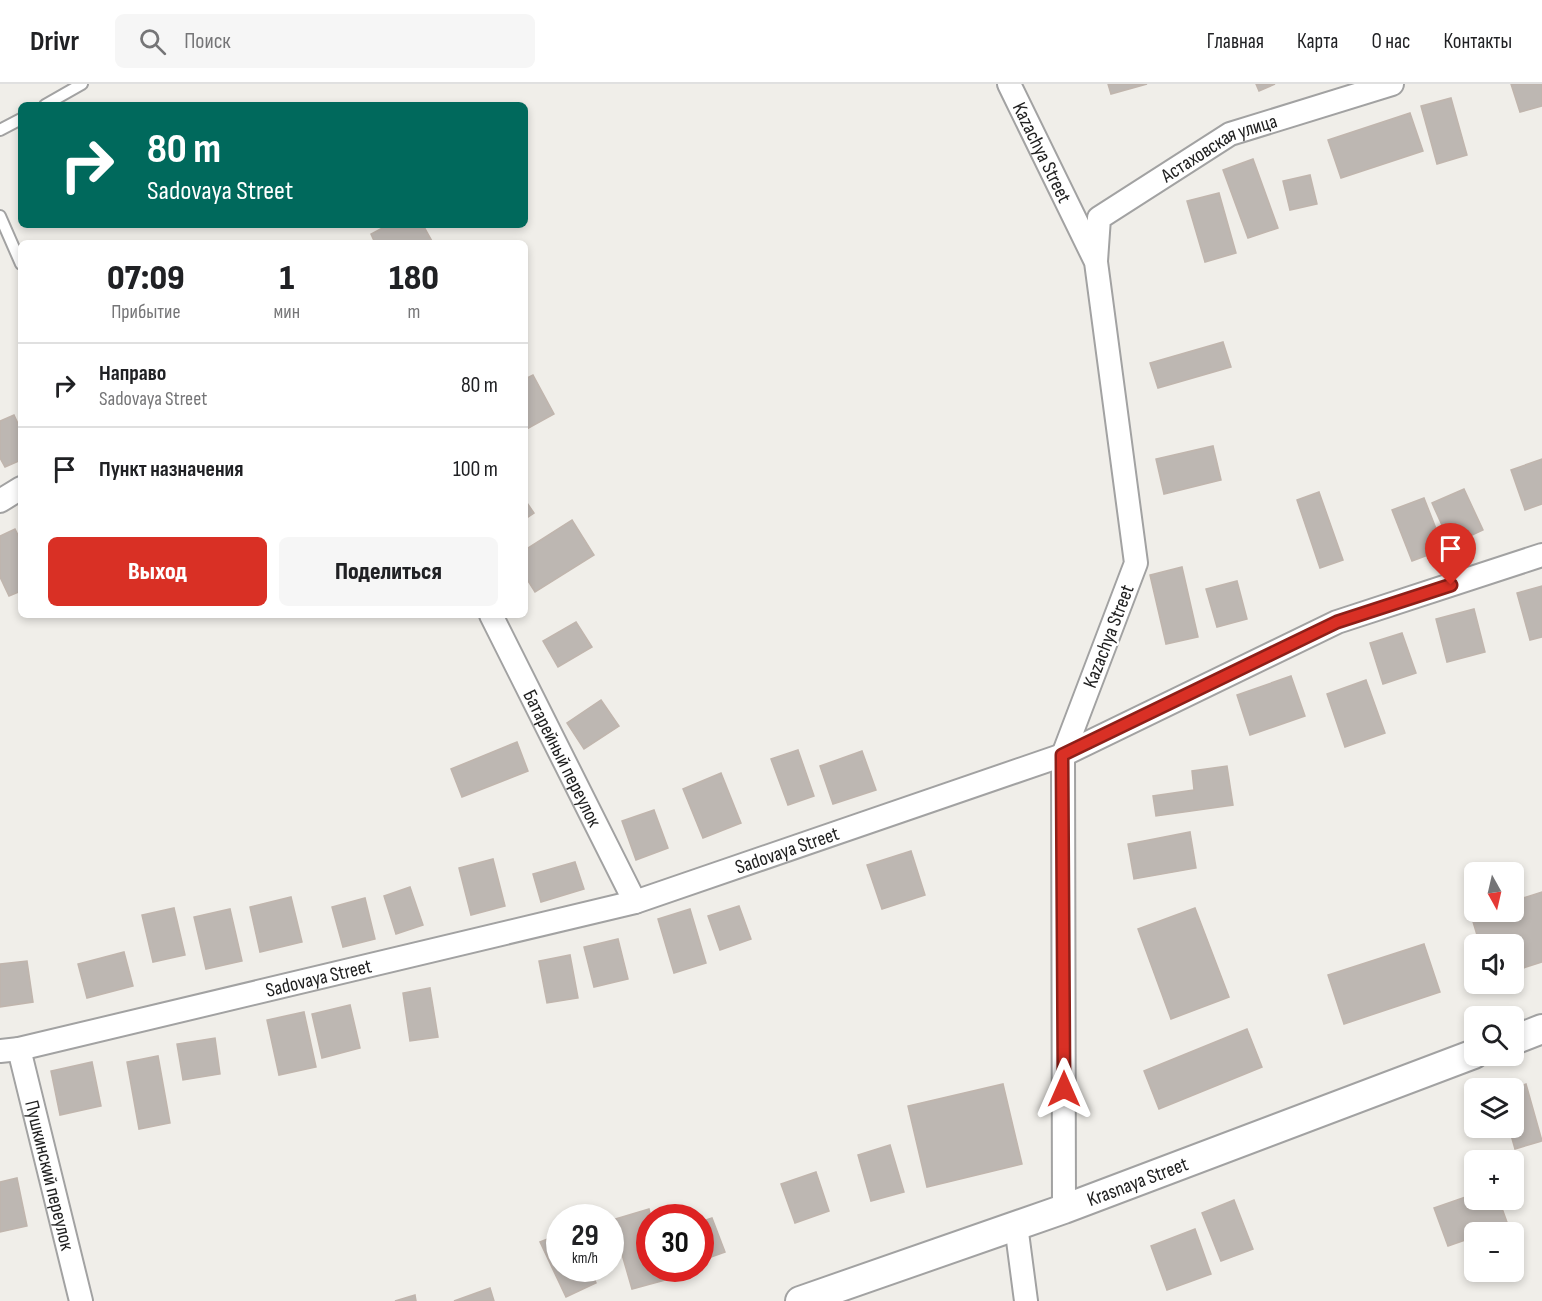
<!DOCTYPE html>
<html lang="ru">
<head>
<meta charset="utf-8">
<style>
  :root { --surface:#fff; --page:#f6f6f6; --text:#202124; --muted:#757577; --line:#e0e0e0; --accent:#d93025 }
  body { margin:0; font-family:"Sofia Sans Condensed",sans-serif; background:var(--page); color:var(--text); height:100vh; display:flex; flex-direction:column; font-size:22px; white-space:nowrap }
  * { box-sizing:border-box; margin:0 }
  p { font-size:20px; color:var(--muted) }
  .icon { flex:none; width:33px; height:33px; fill:none; stroke:currentColor; stroke-width:2; stroke-linecap:round; stroke-linejoin:round }
  .map { position:relative; flex:1; overflow:hidden }
  .drawer { position:absolute; left:18px; top:156px; width:510px; height:378px; display:flex; flex-direction:column; background:var(--surface); border-radius:9px; box-shadow:0 3px 9px #0003 }
  .drawer>* { flex:none }
  .hud { position:absolute; left:18px; top:18px; width:510px; height:126px; border-radius:9px; box-shadow:0 3px 9px #0003; background:#00695c; color:#fff; overflow:hidden }
  .needle { width:39px; rotate:172deg }
  .tools { position:absolute; left:1464px; top:778px; display:grid; gap:12px }
  .tools a { display:grid; place-items:center; width:60px; height:60px; border-radius:9px; background:var(--surface); box-shadow:0 3px 9px #0003; font-size:30px }
  .speed { position:absolute; left:546px; top:1120px; display:flex; gap:12px; font-size:30px; font-weight:700; text-align:center }
  .speed>* { display:grid; place-content:center; width:78px; height:78px; border-radius:50%; background:var(--surface); box-shadow:0 3px 9px #0003; line-height:1 }
  .speed small { font-size:15px; font-weight:400 }
  .speed .limit { border:9px solid #d22; background:#fff; color:#111 }
  .pin { position:absolute; display:grid; place-items:center; width:51px; height:51px; color:#fff; margin:-62px -26px; border-radius:50% 50% 50% 0; rotate:-45deg; box-shadow:0 0 6px #0007 }
  .pin .icon { rotate:45deg }
  .me { position:absolute; width:66px; margin:-33px; rotate:0deg; stroke-linejoin:round; filter:drop-shadow(0 0 4px #0008) }
  .turn { display:flex; align-items:center; gap:21px; height:126px; padding:0 30px; font-size:27px }
  .turn .icon { width:78px; height:78px; stroke-width:2.5 }
  .turn b { display:block; font-size:42px; line-height:51px }
  .eta { display:flex; justify-content:space-evenly; align-items:center; height:102px; text-align:center }
  .eta b { font-size:36px; font-weight:800; line-height:42px }
  .action { display:flex; gap:12px; margin-top:auto; padding:12px 30px }
  .action a { flex:1; height:69px; border-radius:9px; background:var(--accent); color:#fff; font-size:24px; font-weight:800; line-height:69px; text-align:center }
  .action a+a { background:var(--page); color:var(--text) }
  ul { padding:0; list-style:none }
  li { display:flex; align-items:center; gap:18px; height:84px; padding:0 30px; border-top:2px solid var(--line) }
  li div { flex:1 }
  li b { display:block; font-size:22px }
  li em { font-style:normal }
  header { display:flex; align-items:center; gap:36px; box-sizing:border-box; height:84px; padding:0 30px; background:var(--surface); border-bottom:2px solid var(--line) }
  header strong { font-size:28px }
  nav { display:flex; gap:33px; margin-inline-start:auto; font-size:21px }
  .search { width:420px; height:54px; background:var(--page); display:flex; align-items:center; gap:15px; box-sizing:border-box; padding:0 21px; border-radius:9px; color:var(--muted); font-size:22px }
  .map>svg:first-child { display:block }
  .building { fill:#bdb7b2; stroke:#c0b5ad; stroke-width:1.5 }
  .lines { fill:none; stroke-linecap:round; stroke-linejoin:round }
  .service-casing { stroke:#a2a2a2; stroke-width:14 }
  .minor-casing { stroke:#a2a2a2; stroke-width:26 }
  .tertiary-casing { stroke:#a2a2a2; stroke-width:32 }
  .service { stroke:#fff; stroke-width:10 }
  .minor { stroke:#fff; stroke-width:22 }
  .tertiary { stroke:#fff; stroke-width:28 }
  .route-casing { stroke:#8d1f18; stroke-width:15 }
  .route { stroke:#d93025; stroke-width:10 }
  .labels { text-anchor:middle; stroke-width:5; stroke-linejoin:round; paint-order:stroke }
  .street-label { font-size:20px; fill:#212121; stroke:#fff }
</style>
</head>
<body>
<header>
<strong>Drivr</strong>
<div class="search"><svg class="icon" aria-label="search" viewBox="0 0 24 24"><circle cx="10" cy="10" r="6"/><path d="M15 15l6 6"/></svg>Поиск</div>
<nav><a>Главная</a><a>Карта</a><a>О нас</a><a>Контакты</a></nav>
</header>
<div class="map">
<svg width="1542" height="1217" viewBox="0 0 1542 1217">
  <rect width="100%" height="100%" fill="#f0eee9"/>
  <g class="building">
    <path d="M1108,0H1147L1111,10Z"/>
    <path d="M1256,0H1275L1259,7Z"/>
    <path d="M1511,0H1542V22L1520,28Z"/>
    <path d="M1451,14L1467,71L1437,80L1421,22Z"/>
    <path d="M1410,29L1423,67L1341,94L1328,56Z"/>
    <path d="M1253,75L1278,144L1248,154L1223,86Z"/>
    <path d="M1310,91L1317,120L1290,126L1283,97Z"/>
    <path d="M1219,109L1236,169L1205,178L1187,117Z"/>
    <path d="M388,141H423L433,159H375L371,150Z"/>
    <path d="M1223,258L1231,283L1158,304L1150,279Z"/>
    <path d="M533,291L554,330L525,346V295Z"/>
    <path d="M14,331L21,346V376L5,383L0,374V337Z"/>
    <path d="M1213,362L1221,396L1164,410L1156,375Z"/>
    <path d="M1542,375V420L1525,426L1511,386Z"/>
    <path d="M1464,405L1483,446L1451,461L1432,419Z"/>
    <path d="M1319,408L1343,476L1320,484L1297,416Z"/>
    <path d="M1424,414L1444,465L1412,477L1392,426Z"/>
    <path d="M525,416L534,429L525,435Z"/>
    <path d="M572,436L594,471L535,508L525,492V466Z"/>
    <path d="M15,445L21,457V507L9,512L0,493V452Z"/>
    <path d="M1182,483L1198,553L1166,560L1150,491Z"/>
    <path d="M1237,497L1247,535L1217,543L1206,505Z"/>
    <path d="M1542,502V553L1530,556L1517,509Z"/>
    <path d="M1474,525L1485,568L1447,578L1436,535Z"/>
    <path d="M576,538L592,563L558,583L543,557Z"/>
    <path d="M1402,549L1416,589L1383,600L1370,559Z"/>
    <path d="M1291,592L1305,632L1250,651L1237,611Z"/>
    <path d="M1366,596L1385,649L1345,663L1327,610Z"/>
    <path d="M601,616L619,642L584,665L567,639Z"/>
    <path d="M517,658L528,687L462,713L451,685Z"/>
    <path d="M798,666L814,712L788,721L771,675Z"/>
    <path d="M862,667L876,706L833,720L820,682Z"/>
    <path d="M1227,682L1233,721L1156,732L1153,712L1194,706L1192,687Z"/>
    <path d="M721,689L741,739L703,754L683,705Z"/>
    <path d="M654,726L668,764L636,776L622,737Z"/>
    <path d="M1190,748L1196,784L1134,795L1128,760Z"/>
    <path d="M911,767L925,811L882,825L867,781Z"/>
    <path d="M493,775L505,822L471,831L459,784Z"/>
    <path d="M575,778L584,805L541,818L533,790Z"/>
    <path d="M410,803L423,841L396,850L384,812Z"/>
    <path d="M1542,808V878L1514,887V861H1480L1471,831L1481,828H1514V817Z"/>
    <path d="M291,813L302,858L260,868L250,823Z"/>
    <path d="M365,814L375,855L343,863L332,823Z"/>
    <path d="M739,822L751,855L720,866L708,832Z"/>
    <path d="M174,824L185,871L153,878L142,831Z"/>
    <path d="M1195,824L1229,913L1171,935L1138,845Z"/>
    <path d="M230,825L242,877L206,885L194,833Z"/>
    <path d="M690,825L706,879L674,889L658,835Z"/>
    <path d="M618,855L628,895L594,903L584,863Z"/>
    <path d="M1424,860L1440,908L1344,940L1328,891Z"/>
    <path d="M124,868L133,902L87,914L78,880Z"/>
    <path d="M570,871L578,914L547,919L539,877Z"/>
    <path d="M27,877L33,918L0,923V880Z"/>
    <path d="M430,904L438,953L410,957L403,909Z"/>
    <path d="M350,921L360,964L322,974L312,930Z"/>
    <path d="M304,928L316,983L279,991L267,936Z"/>
    <path d="M1247,945L1262,983L1159,1025L1144,987Z"/>
    <path d="M215,954L220,990L183,996L177,960Z"/>
    <path d="M158,972L170,1039L139,1045L127,978Z"/>
    <path d="M92,978L101,1022L60,1031L51,987Z"/>
    <path d="M1003,1000L1022,1080L927,1103L908,1022Z"/>
    <path d="M1526,1000L1542,1057L1515,1065L1509,1044H1514V1005H1511Z"/>
    <path d="M890,1061L904,1108L871,1117L858,1071Z"/>
    <path d="M816,1088L829,1127L795,1139L781,1100Z"/>
    <path d="M17,1094L27,1142L0,1148V1098Z"/>
    <path d="M1474,1110V1116H1499L1508,1141L1485,1149H1474V1153L1448,1162L1434,1124Z"/>
    <path d="M1234,1116L1253,1165L1221,1177L1202,1129Z"/>
    <path d="M649,1125L651,1134L650,1185H666L669,1195L632,1205L612,1136Z"/>
    <path d="M712,1134L725,1168L700,1177V1138Z"/>
    <path d="M1195,1145L1211,1190L1167,1206L1151,1162Z"/>
    <path d="M560,1150V1185H590L596,1199L566,1213L540,1158Z"/>
    <path d="M490,1204L494,1217H454Z"/>
    <path d="M415,1211L416,1217H395Z"/>
  </g>
  <g class="lines">
    <g class="service-casing">
      <g id="service">
        <path d="M45,21L82,0"/>
        <path d="M0,46L21,35"/>
        <path d="M0,132L21,180"/>
      </g>
    </g>
    <g class="minor-casing">
      <g id="minor">
        <path id="s1" d="M1009,0L1096,178L1136,479L1063,671L1064,1125"/>
        <path id="s2" d="M1096,177L1099,134L1230,50L1392,0"/>
        <path d="M0,417L21,404"/>
        <path id="s3" d="M491,531L635,818"/>
        <path id="s4" d="M19,965L81,1217"/>
        <path id="s5" d="M0,967L19,965L635,818L1063,671L1337,538L1542,471"/>
        <path d="M1016,1141L1026,1217"/>
      </g>
    </g>
    <g class="tertiary-casing">
      <g id="tertiary">
        <path d="M1514,956L1542,945"/>
        <path id="s6" d="M800,1217L1064,1125L1474,970"/>
      </g>
    </g>
    <use href="#service" class="service"/>
    <use href="#minor" class="minor"/>
    <use href="#tertiary" class="tertiary"/>
  </g>
  <g class="lines">
    <g class="route-casing">
      <path id="route" d="M1064,1005L1062,671L1337,538L1451,501"/>
    </g>
    <use href="#route" class="route"/>
  </g>
  <g class="labels">
    <g class="street-label">
      <text dy="7" stroke="none"><textPath href="#s2" startOffset="183">Астаховская улица</textPath></text>
      <text dy="7" stroke="none"><textPath href="#s1" startOffset="76">Kazachya Street</textPath></text>
      <text transform="translate(1108 552) rotate(-69)" y="7">Kazachya Street</text>
      <text dy="7" stroke="none"><textPath href="#s3" startOffset="160">Батарейный переулок</textPath></text>
      <text dy="7" stroke="none"><textPath href="#s5" startOffset="813">Sadovaya Street</textPath></text>
      <text dy="7" stroke="none"><textPath href="#s5" startOffset="327">Sadovaya Street</textPath></text>
      <text dy="7" stroke="none"><textPath href="#s4" startOffset="130">Пушкинский переулок</textPath></text>
      <text dy="7" stroke="none"><textPath href="#s6" startOffset="358">Krasnaya Street</textPath></text>
    </g>
  </g>
</svg>
<div class="tools">
<a><svg class="needle" viewBox="-14 -14 28 28"><path d="M0-13l5 13h-10z" fill="#e53935"/><path d="M0 13l5-13h-10z" fill="#757577"/></svg></a>
<a><svg class="icon" aria-label="sound" viewBox="0 0 24 24"><path d="M4 9h4l5-4v14l-5-4H4zM17 9q2 3 0 6"/></svg></a>
<a><svg class="icon" aria-label="search" viewBox="0 0 24 24"><circle cx="10" cy="10" r="6"/><path d="M15 15l6 6"/></svg></a>
<a><svg class="icon" aria-label="layers" viewBox="0 0 24 24"><path d="M12 4l9 5-9 5-9-5zM3 14l9 5 9-5"/></svg></a>
<a>+</a>
<a>−</a>
</div>
<div class="speed"><div>29<small>km/h</small></div><div class="limit">30</div></div>
<div class="pin" style="left:1451px;top:501px;background:#d93025"><svg class="icon" aria-label="arrive" viewBox="0 0 24 24"><path d="M6 21V4h12l-3 4 3 4H6"/></svg></div>
<svg class="me" style="left:1064px;top:1005px" viewBox="-20 -20 40 40"><path d="M0-17L14 15 0 8-14 15z" fill="#d93025" stroke="#fff" stroke-width="4"/></svg>
<div class="hud">
<div class="turn"><svg class="icon" aria-label="right" viewBox="0 0 24 24"><path d="M7 20v-9h11M14 6l5 5-5 5"/></svg><div><b>80 m</b>Sadovaya Street</div></div>
</div>
<section class="drawer">
<div class="eta">
<div><b>07:09</b><p>Прибытие</p></div>
<div><b>1</b><p>мин</p></div>
<div><b>180</b><p>m</p></div>
</div>
<ul>
<li><svg class="icon" aria-label="right" viewBox="0 0 24 24"><path d="M7 20v-9h11M14 6l5 5-5 5"/></svg><div><b>Направо</b><p>Sadovaya Street</p></div><em>80 m</em></li>
<li><svg class="icon" aria-label="arrive" viewBox="0 0 24 24"><path d="M6 21V4h12l-3 4 3 4H6"/></svg><div><b>Пункт назначения</b></div><em>100 m</em></li>
</ul>
<div class="action"><a>Выход</a><a>Поделиться</a></div>
</section>
</div>
</body>
</html>
